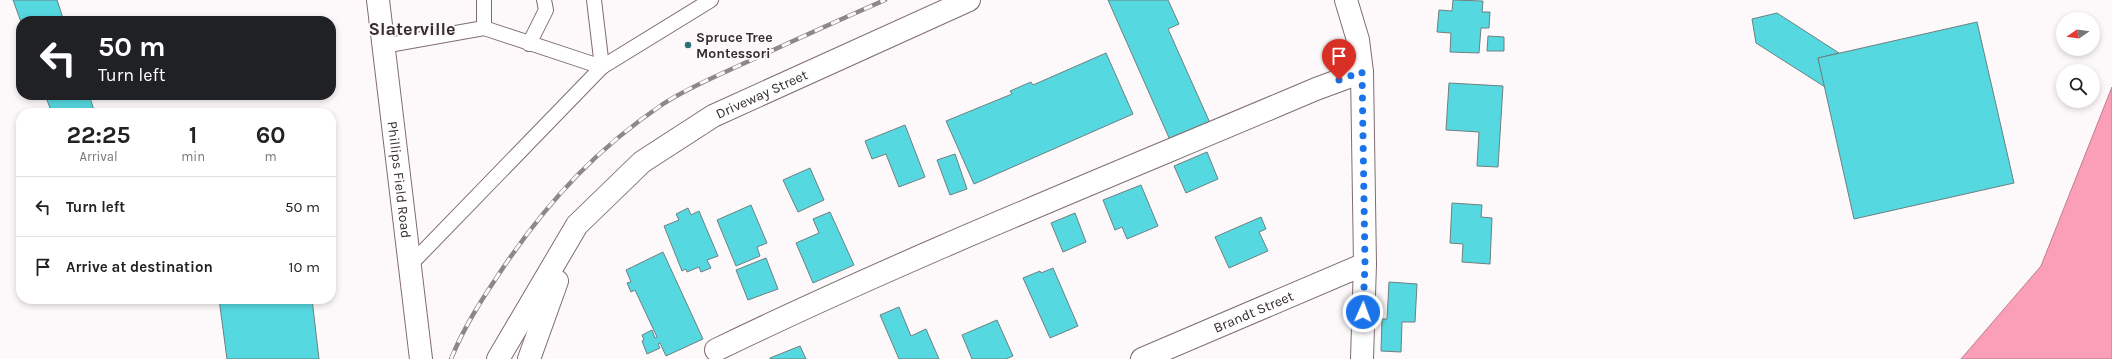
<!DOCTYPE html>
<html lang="en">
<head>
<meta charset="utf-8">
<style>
  :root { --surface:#fff; --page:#f2f2f2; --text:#222; --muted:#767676; --line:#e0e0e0 }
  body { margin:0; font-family:Karla,sans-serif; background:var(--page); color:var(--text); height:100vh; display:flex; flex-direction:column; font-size:15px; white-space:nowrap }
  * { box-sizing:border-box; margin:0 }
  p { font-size:13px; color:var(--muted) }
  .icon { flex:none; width:22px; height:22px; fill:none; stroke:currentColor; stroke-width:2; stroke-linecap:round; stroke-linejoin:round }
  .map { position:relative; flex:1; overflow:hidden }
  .side { position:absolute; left:16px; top:108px; width:320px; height:196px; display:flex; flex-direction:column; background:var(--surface); border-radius:16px; box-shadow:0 2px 6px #0003 }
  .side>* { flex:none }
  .guide { position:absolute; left:16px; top:16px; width:320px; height:84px; border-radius:16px; box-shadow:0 2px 6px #0003; background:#202124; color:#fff; overflow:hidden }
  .needle { width:26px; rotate:257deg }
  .fabs { position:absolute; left:2056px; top:12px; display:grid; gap:8px }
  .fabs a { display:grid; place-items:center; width:44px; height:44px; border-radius:50%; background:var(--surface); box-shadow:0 2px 6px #0003; font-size:20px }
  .pin { position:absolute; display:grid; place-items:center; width:34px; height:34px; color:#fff; margin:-41px -17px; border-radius:50% 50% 50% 0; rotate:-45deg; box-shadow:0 0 4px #0007 }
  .pin .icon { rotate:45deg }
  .me { position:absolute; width:44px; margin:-22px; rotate:2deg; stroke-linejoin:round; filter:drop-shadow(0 0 3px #0008) }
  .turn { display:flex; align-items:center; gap:14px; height:84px; padding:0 16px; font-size:18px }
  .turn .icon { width:52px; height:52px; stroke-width:2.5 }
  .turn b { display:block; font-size:28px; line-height:34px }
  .eta { display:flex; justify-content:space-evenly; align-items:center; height:68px; text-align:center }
  .eta b { font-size:24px; font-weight:700; line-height:28px }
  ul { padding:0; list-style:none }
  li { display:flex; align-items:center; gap:12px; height:60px; padding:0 16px; border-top:1px solid var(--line) }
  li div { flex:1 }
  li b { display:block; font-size:15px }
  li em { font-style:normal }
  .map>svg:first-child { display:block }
  .water { fill:#fb9eb7; stroke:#c07c8e }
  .building { fill:#56d8e0; stroke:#6c8081 }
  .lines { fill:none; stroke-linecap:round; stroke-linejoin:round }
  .service-casing { stroke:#7f6d71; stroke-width:16 }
  .minor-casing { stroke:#7f6d71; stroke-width:24 }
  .tertiary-casing { stroke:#7f6d71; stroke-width:24 }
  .service { stroke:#fff; stroke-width:14 }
  .minor { stroke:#fff; stroke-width:22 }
  .tertiary { stroke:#fff; stroke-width:22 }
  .rail-casing { stroke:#8d8789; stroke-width:4.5 }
  .rail { stroke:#fdf9fa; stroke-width:3; stroke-dasharray:9; stroke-linecap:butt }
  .route { stroke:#1a73e8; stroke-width:7; stroke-dasharray:0 12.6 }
  .poi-dot { fill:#287277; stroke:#fdf9fa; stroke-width:1.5 }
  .labels { text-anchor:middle; stroke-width:3.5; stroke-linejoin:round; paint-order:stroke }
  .poi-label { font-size:14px; font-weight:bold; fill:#352d2f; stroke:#fdf9fa; text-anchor:start }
  .street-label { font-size:14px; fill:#352d2f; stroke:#fdf9fa }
  .district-label { font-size:18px; font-weight:bold; fill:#352d2f; stroke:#fdf9fa }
</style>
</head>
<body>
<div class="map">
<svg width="2112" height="359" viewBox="0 0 2112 359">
  <rect width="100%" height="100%" fill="#fdf9fa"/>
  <path class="water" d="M2112,87V359H1961L2041,266Z"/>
  <g class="building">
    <path d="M13,0H57L64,21L21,22Z"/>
    <path d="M1108,0H1168L1179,24L1168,29L1210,123L1170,140Z"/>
    <path d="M1453,0L1483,1L1482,12H1490L1489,28H1481L1479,53L1450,52L1451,33L1437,32L1439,10L1452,11Z"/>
    <path d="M1777,13L1839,53L1818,58L1825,87L1756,43L1752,19Z"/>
    <path d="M1977,22L2014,183L1854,219L1818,58Z"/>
    <path d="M1488,36L1504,37V51H1487Z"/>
    <path d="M1106,53L1133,114L974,184L946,121L1012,94L1010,91L1031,82L1033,85Z"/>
    <path d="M1449,83L1503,86L1498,167L1477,166L1479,132L1446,130Z"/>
    <path d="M45,95H89L95,113H52Z"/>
    <path d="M905,125L925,177L899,187L886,154L872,159L865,141Z"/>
    <path d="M1207,152L1218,179L1186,193L1174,166Z"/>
    <path d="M955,154L967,189L950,195L937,160Z"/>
    <path d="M810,168L824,200L798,212L783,180Z"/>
    <path d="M1141,185L1158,226L1127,239L1122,227L1115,230L1103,200Z"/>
    <path d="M1452,203L1482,205L1481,217L1492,218L1490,264L1462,262L1463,244L1450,243Z"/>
    <path d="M751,205L767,243L757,247L760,256L736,266L717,220Z"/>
    <path d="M688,208L691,215L699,211L718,256L707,260L711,268L701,272L699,267L687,272L686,269L682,271L664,226L679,220L676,214Z"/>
    <path d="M830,212L854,265L813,283L796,243L819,233L813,219Z"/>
    <path d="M1075,213L1086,242L1063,252L1051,223Z"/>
    <path d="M1261,217L1266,229L1259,232L1268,251L1229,268L1215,237Z"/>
    <path d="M663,252L703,339L666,356L660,343L658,344L660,348L647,354L642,341L644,340L642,335L652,330L655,338L657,337L635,290L631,292L627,283L631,282L626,270Z"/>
    <path d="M766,258L778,289L748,300L736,270Z"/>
    <path d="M1053,268L1078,326L1050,338L1023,278L1040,271L1041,273Z"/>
    <path d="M1389,282L1417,284L1415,322H1402L1401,352L1381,351L1382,319H1387Z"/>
    <path d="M219,299H312L319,359H227Z"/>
    <path d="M899,307L911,336L926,329L939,359H899L880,315Z"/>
    <path d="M997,320L1013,356L1006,359H972L962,335Z"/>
    <path d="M800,346L806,359H770V358Z"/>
  </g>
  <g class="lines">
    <g class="service-casing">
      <g id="service">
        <path d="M484,28L602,67L711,0"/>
        <path d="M529,44L546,10L544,0"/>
        <path d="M383,46L484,28V0"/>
        <path d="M410,265L602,67L594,0"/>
      </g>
    </g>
    <g class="minor-casing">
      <g id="minor">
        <path d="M1346,0L1358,40L1362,72L1365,264L1362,359"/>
        <path d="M716,350C912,255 1116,174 1316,89L1362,72"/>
        <path id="s1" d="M498,359L577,225L642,162L713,116L969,0"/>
        <path d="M529,359L557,281"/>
        <path id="s2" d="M1142,359L1365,264"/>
      </g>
    </g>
    <g class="tertiary-casing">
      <g id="tertiary">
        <path id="s3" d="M378,0L421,359"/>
      </g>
    </g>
    <use href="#service" class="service"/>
    <use href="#minor" class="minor"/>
    <use href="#tertiary" class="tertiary"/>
    <g class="rail-casing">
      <path id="rail" d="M451,359C465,324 486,293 507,262C551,198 598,148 663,104C689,87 719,75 747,62C793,41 839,20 885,0"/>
    </g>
    <use href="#rail" class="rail"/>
  </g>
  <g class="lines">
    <path class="route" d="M1339,80L1362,72L1365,264L1363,312"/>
  </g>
  <circle class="poi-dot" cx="688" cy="45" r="4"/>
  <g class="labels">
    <g class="poi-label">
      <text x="696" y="42">Spruce Tree<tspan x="696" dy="16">Montessori</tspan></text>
    </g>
    <g class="street-label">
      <text dy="5" stroke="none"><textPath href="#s1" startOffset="384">Driveway Street</textPath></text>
      <text dy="5" stroke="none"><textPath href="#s3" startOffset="181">Phillips Field Road</textPath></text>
      <text dy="5" stroke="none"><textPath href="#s2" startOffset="121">Brandt Street</textPath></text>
    </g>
    <g class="district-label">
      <text x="412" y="35">Slaterville</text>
    </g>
  </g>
</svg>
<div class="fabs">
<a><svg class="needle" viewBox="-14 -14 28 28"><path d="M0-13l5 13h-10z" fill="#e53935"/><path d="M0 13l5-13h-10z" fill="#767676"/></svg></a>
<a><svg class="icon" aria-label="search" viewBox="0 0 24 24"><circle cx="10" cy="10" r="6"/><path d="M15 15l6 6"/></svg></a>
</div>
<div class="pin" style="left:1339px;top:80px;background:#d93025"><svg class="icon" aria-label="arrive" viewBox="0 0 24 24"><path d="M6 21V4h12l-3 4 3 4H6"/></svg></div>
<svg class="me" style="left:1363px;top:312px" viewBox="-20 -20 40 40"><circle r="17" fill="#1a73e8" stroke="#fff" stroke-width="3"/><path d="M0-11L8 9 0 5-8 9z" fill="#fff"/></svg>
<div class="guide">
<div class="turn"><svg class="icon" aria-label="left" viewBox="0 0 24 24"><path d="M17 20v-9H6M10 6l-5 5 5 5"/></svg><div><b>50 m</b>Turn left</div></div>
</div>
<section class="side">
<div class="eta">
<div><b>22:25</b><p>Arrival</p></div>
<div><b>1</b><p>min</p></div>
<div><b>60</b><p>m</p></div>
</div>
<ul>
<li><svg class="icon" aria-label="left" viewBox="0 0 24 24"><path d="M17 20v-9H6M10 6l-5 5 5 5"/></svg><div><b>Turn left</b></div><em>50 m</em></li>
<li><svg class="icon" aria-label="arrive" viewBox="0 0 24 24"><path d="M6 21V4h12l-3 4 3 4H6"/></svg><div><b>Arrive at destination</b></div><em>10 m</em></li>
</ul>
</section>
</div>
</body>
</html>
